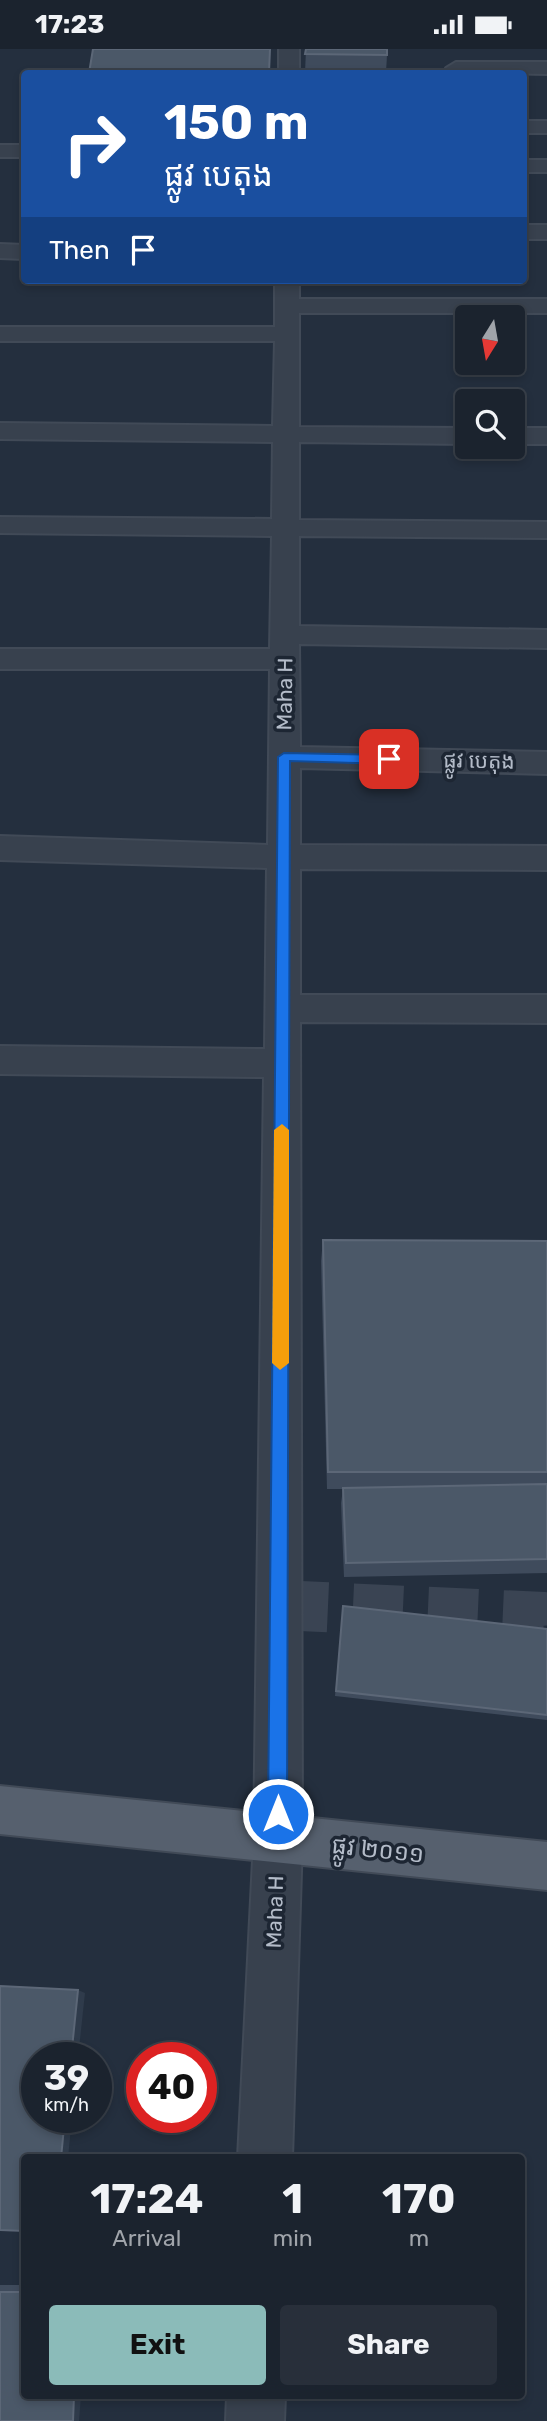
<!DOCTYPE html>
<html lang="en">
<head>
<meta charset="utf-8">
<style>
  :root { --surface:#1b232e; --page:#282f3a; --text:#f1f3f6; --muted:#a0a4aa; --line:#39404a; --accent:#8bbbb9 }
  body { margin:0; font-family:Rubik,"Noto Sans Khmer",sans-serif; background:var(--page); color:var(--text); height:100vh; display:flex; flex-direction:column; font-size:26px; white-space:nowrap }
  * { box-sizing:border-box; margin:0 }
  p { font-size:23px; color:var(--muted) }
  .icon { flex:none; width:38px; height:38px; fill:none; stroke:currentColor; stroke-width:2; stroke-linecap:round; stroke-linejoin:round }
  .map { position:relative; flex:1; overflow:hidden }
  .side { position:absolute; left:21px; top:2105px; width:504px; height:245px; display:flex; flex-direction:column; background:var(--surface); border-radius:7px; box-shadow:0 4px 10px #0003,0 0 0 2px var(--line) }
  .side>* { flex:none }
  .hud { position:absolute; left:21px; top:21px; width:506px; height:214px; border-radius:7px; box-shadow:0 4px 10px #0003,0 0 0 2px var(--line); background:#1a4fa0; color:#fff; overflow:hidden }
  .needle { width:46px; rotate:191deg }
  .controls { position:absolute; left:455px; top:256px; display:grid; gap:14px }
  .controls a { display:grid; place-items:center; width:70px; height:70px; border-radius:7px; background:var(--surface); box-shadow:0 4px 10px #0003,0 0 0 2px var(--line); font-size:35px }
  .speed { position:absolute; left:21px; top:1993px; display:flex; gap:14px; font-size:35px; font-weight:700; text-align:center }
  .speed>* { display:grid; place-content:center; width:91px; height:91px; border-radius:50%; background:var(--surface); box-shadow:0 4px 10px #0003,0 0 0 2px var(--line); line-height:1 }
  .speed small { font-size:18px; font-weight:400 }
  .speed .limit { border:10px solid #d22; background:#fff; color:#111 }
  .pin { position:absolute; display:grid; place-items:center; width:60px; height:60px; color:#fff; margin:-30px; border-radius:14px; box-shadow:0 4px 10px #0006 }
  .me { position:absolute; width:77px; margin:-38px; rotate:0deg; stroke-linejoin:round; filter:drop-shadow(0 0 5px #0008) }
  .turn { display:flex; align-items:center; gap:24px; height:147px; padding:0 28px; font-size:32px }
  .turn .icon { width:91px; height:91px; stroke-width:2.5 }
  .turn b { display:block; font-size:49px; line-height:60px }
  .then { display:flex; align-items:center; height:66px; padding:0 28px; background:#0003; gap:14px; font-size:26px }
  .eta { display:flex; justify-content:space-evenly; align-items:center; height:119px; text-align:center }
  .eta b { font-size:42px; font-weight:700; line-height:49px }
  .action { display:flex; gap:14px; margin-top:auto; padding:14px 28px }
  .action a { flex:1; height:80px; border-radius:7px; background:var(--accent); color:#111; font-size:28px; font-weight:700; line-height:80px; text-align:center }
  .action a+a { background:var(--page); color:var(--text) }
  .status { display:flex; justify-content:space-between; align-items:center; height:49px; padding:0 35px; background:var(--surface); direction:ltr }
  .status svg { height:19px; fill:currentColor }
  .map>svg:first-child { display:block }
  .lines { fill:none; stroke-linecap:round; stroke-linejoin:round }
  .minor-tunnel { stroke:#3a4453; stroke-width:50; stroke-dasharray:50 25; stroke-linecap:butt }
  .minor-casing { stroke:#414a57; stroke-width:4 }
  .major-casing { stroke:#414a57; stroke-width:4 }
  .minor { fill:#38414e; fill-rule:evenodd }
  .major { fill:#56606e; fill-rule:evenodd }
  .wall { fill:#3f4b5c }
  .shaded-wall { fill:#2f3b4b }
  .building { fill:#4b5868; stroke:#5c6777; stroke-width:2 }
  .route { fill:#1a73e8; stroke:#114b97; stroke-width:2 }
  .slow { fill:#f59e0b }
  .labels { text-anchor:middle; stroke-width:7; stroke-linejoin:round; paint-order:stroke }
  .street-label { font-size:21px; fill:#b4bcc9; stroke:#1d2633 }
  .near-street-label { font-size:24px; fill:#b4bcc9; stroke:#1d2633 }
</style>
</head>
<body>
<div class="status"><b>17:23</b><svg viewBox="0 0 49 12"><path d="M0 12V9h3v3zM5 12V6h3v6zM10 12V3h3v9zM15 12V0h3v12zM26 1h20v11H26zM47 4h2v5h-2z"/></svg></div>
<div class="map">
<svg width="547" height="2372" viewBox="0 0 547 2372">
  <rect width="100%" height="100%" fill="#242f3e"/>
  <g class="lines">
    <path class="minor-tunnel" d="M278,1556L544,1568L547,1608"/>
    <g class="minor-casing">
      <g id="minor">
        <rect x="279" y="0" width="20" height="24"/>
        <path d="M456,13H547V25L449,23L446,19Z"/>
        <rect x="523" y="72" width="24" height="12"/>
        <rect x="0" y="96" width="24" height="12"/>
        <rect x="523" y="111" width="24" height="12"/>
        <rect x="523" y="176" width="24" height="14"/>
        <path d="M0,195L24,196V210L0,209Z"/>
        <path d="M275,231H299V250H547V264H299V378L467,379V395L299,393V471L547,473V489L299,487V577L547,581V599L299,595L300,698L547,703V725L300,719V796L547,797V821L300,820V946H547V974L300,973L302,1791L292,2109H238L254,1791L264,1028L0,1025V997L265,1000L267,819L0,811V787L268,796L270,620H0V600H270L272,487L0,484V468L272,470L273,393L0,390V374L273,377L275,292H0V278H275Z"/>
        <rect x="513" y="379" width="34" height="16"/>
        <path d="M227,2347H285L284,2372H226Z"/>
      </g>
    </g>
    <g class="major-casing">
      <path id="major" d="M0,1737L547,1793V1841L0,1785Z"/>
    </g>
    <use href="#minor" class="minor"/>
    <use href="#major" class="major"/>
  </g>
  <g class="wall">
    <path d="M306,0L387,6L386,24H305Z"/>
    <path d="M323,1191L547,1192V1524L344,1528L341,1454L343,1440H327L321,1212Z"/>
    <path d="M343,1557L547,1580V1671L335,1647Z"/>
    <path d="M0,2236H24V2347L0,2372Z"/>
  </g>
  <g class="shaded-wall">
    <path d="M78,1941L85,1944L78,2009H71Z"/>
    <path d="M65,2068H72L68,2109H61Z"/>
    <path d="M74,2347H81L79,2372H73Z"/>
  </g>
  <g class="building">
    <path d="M93,0H270L269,24H89Z"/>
    <path d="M306,0H387V6L305,5Z"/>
    <path d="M323,1191L547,1192V1423H328Z"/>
    <path d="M547,1435V1510L346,1514L343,1439Z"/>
    <path d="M343,1557L547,1580V1666L336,1642Z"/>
    <path d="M0,1937L78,1941L71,2009H37V2068H65L61,2109H24V2182L0,2181Z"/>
    <path d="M0,2243H24V2347H74L73,2372H0Z"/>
  </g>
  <path class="route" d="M284,704L389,706L396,710L389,715L290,712L287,1765L285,1772L278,1775L271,1772L268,1765L278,708Z"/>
  <path class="slow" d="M282,1075L289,1081V1314L280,1321L272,1314L274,1081Z"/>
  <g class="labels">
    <g class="street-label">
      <text transform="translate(285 645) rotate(-89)" y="7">Maha H</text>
      <text transform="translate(479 712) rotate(1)" y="7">ផ្លូវ បេតុង</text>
      <text transform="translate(275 1863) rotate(-88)" y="7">Maha H</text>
    </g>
    <g class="near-street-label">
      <text transform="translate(378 1801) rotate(6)" y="8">ផ្លូវ ២០១១</text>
    </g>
  </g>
</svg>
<div class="controls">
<a><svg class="needle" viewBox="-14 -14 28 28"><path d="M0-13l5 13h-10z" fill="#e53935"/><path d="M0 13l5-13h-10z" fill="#a0a4aa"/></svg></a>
<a><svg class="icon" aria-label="search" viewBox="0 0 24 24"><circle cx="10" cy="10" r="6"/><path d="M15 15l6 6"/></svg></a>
</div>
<div class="speed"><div>39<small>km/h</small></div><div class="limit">40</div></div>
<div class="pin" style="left:389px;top:710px;background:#d93025"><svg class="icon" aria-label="arrive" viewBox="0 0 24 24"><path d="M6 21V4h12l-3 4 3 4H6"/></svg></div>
<svg class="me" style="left:278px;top:1765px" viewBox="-20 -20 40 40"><circle r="17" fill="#1a73e8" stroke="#fff" stroke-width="3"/><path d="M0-11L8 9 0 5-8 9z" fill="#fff"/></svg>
<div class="hud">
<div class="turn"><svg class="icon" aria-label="right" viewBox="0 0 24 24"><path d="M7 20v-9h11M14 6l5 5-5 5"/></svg><div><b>150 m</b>ផ្លូវ បេតុង</div></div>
<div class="then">Then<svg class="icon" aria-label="arrive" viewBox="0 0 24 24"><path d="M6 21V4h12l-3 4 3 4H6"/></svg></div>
</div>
<section class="side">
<div class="eta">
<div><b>17:24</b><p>Arrival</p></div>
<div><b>1</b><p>min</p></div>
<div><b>170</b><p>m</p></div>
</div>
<div class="action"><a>Exit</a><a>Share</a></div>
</section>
</div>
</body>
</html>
